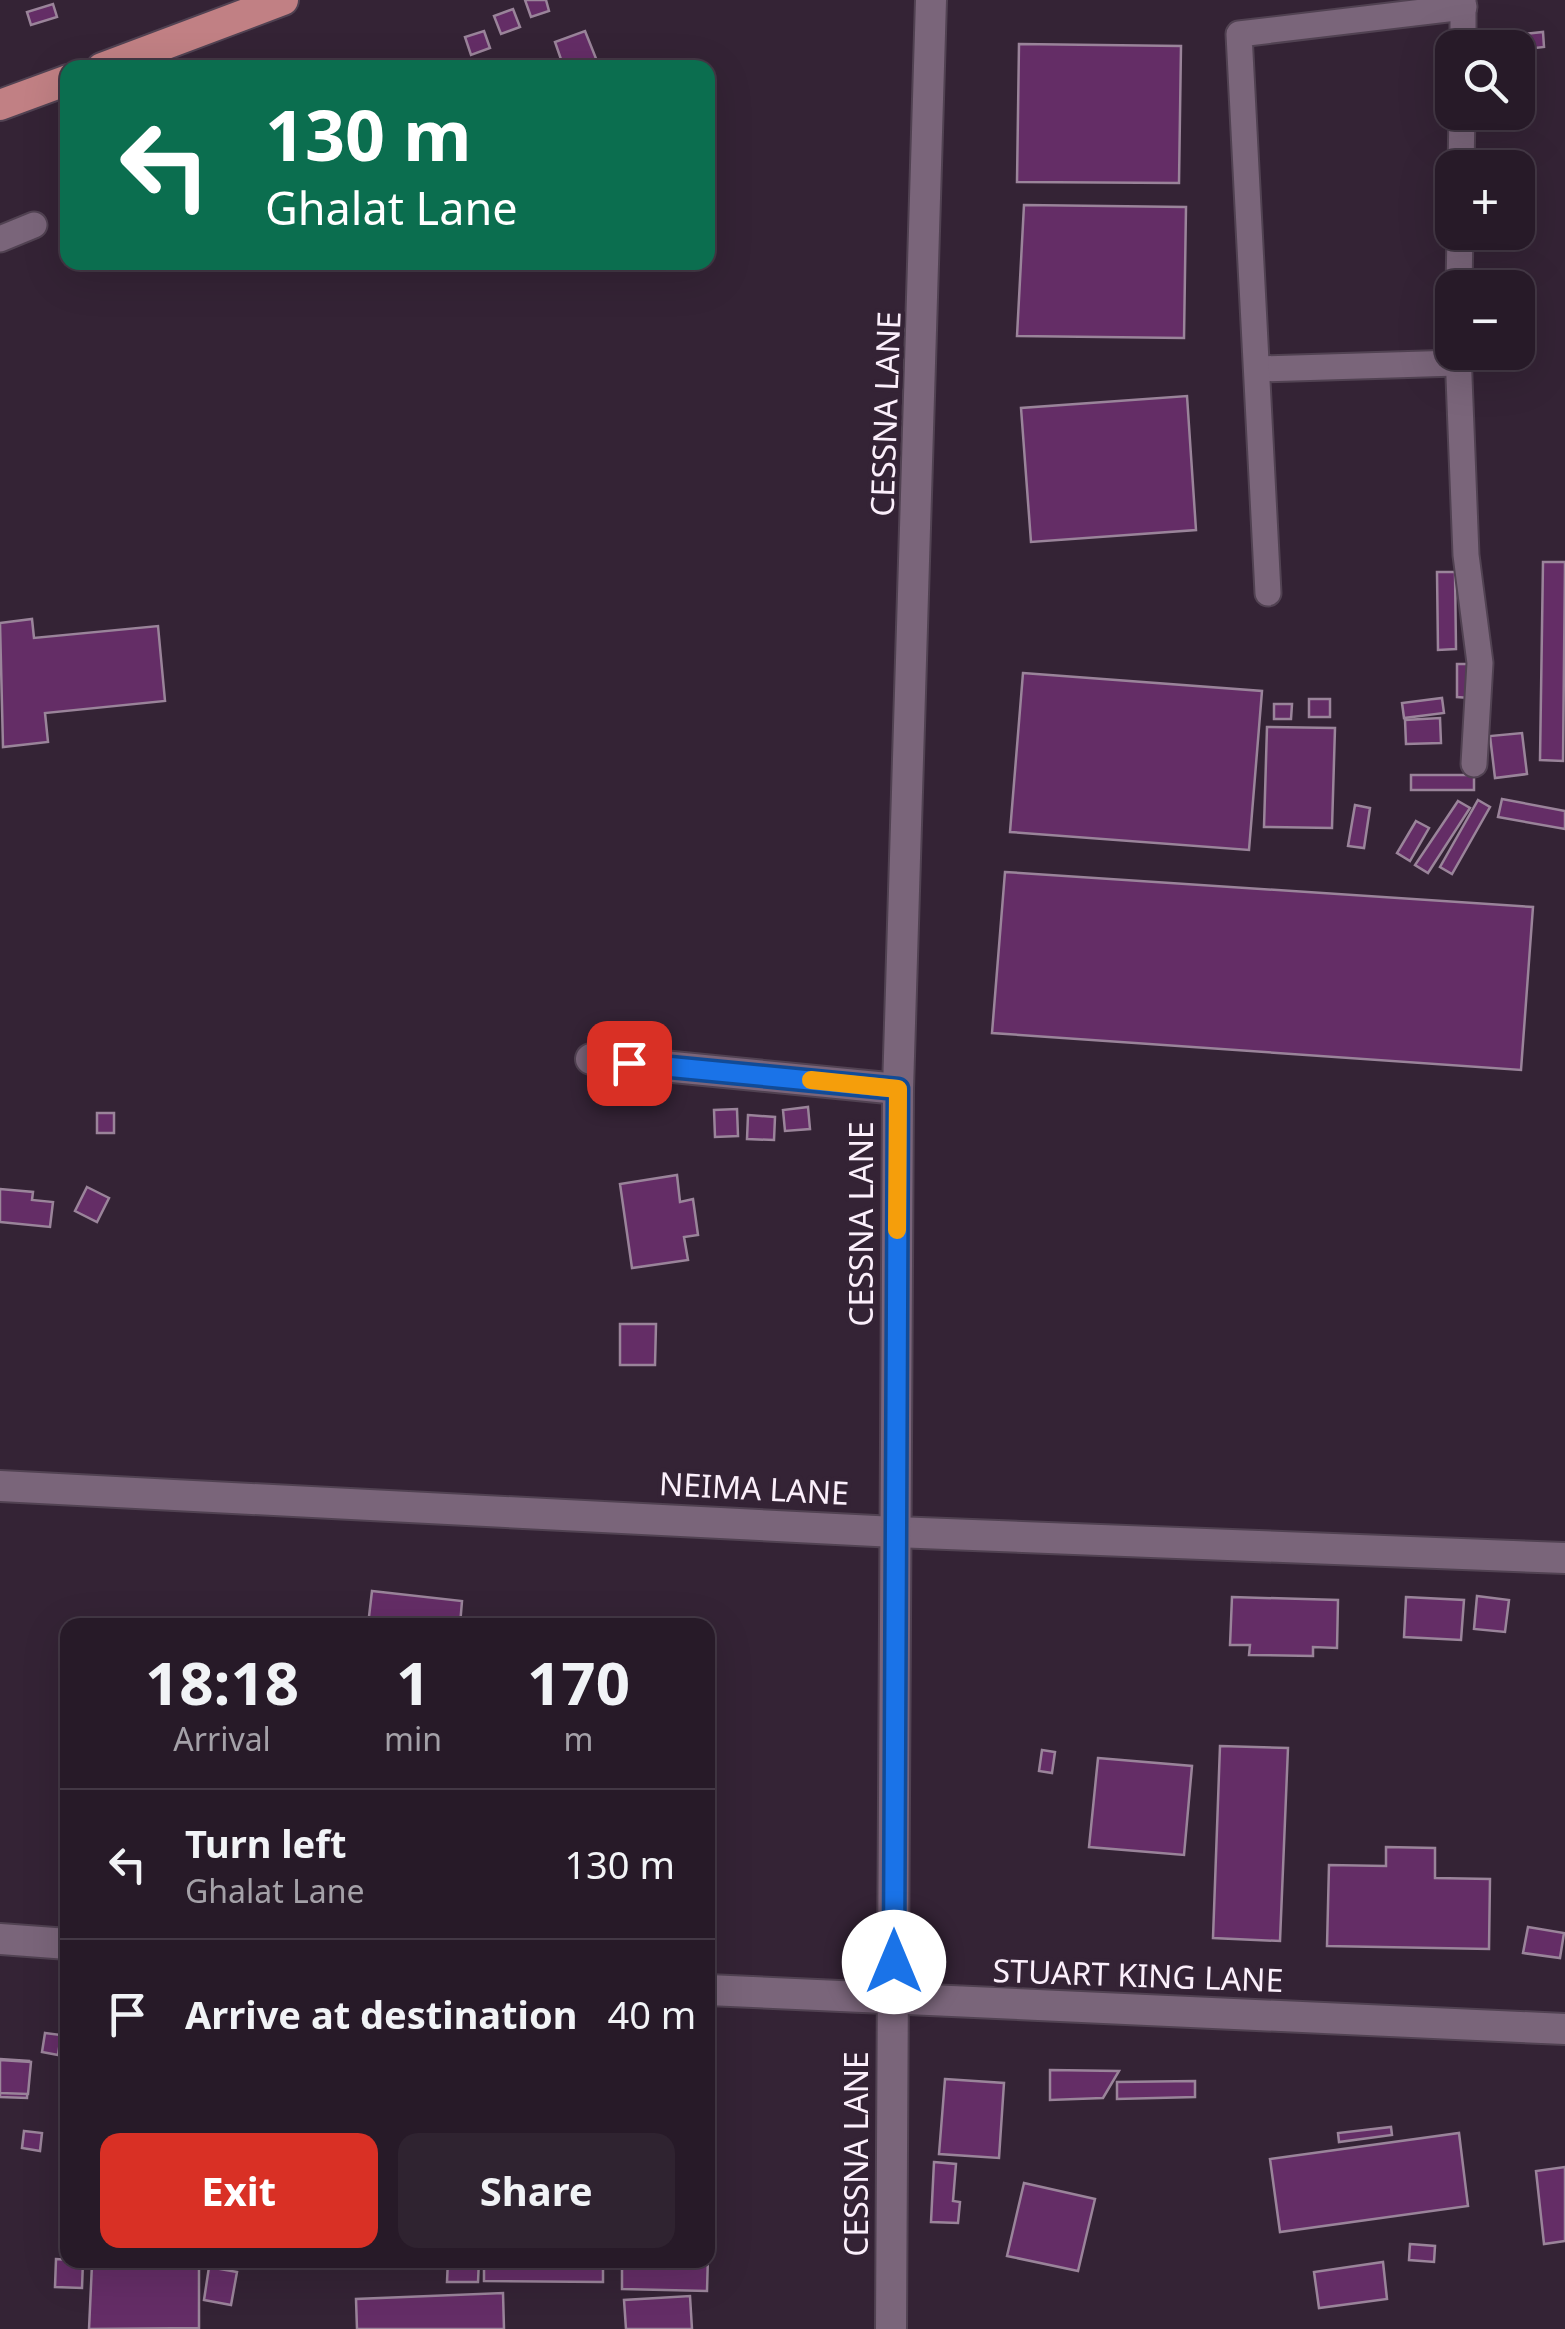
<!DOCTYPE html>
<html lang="en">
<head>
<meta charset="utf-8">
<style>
  :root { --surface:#271a28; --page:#2f2330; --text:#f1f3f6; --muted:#a4a1a8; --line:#433845; --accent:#d93025 }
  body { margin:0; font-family:"Noto Sans",sans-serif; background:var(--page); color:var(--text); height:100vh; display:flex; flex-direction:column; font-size:38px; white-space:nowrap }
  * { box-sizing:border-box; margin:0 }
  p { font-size:32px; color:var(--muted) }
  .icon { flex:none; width:55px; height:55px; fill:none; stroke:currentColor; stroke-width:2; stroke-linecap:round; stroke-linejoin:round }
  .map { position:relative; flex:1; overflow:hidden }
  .side { position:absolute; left:60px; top:1618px; width:655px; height:650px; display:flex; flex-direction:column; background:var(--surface); border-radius:20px; box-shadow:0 10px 40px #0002,0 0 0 2px var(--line) }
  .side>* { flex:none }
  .guide { position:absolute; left:60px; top:60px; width:655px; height:210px; border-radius:20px; box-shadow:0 10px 40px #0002,0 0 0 2px var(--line); background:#0b6e4f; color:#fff; overflow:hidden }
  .tools { position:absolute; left:1435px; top:30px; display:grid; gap:20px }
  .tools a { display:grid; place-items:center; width:100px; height:100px; border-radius:20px; background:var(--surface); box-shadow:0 10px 40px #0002,0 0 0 2px var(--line); font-size:50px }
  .pin { position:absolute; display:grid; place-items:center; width:85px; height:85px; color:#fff; margin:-42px; border-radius:20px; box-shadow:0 5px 15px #0006 }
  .me { position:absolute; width:110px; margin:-55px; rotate:0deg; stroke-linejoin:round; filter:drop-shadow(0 0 8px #0008) }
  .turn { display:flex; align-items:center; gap:35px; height:210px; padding:0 40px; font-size:45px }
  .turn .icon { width:130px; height:130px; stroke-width:2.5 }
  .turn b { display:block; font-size:70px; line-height:85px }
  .eta { display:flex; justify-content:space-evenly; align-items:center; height:170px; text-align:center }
  .eta b { font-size:60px; font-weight:700; line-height:70px }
  .primary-button { display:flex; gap:20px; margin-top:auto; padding:20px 40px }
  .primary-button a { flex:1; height:115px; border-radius:20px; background:var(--accent); color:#fff; font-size:40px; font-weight:700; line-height:115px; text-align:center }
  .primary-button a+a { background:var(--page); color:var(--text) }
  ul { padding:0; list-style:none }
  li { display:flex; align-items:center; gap:30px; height:150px; padding:0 40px; border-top:2px solid var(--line) }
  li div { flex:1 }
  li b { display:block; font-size:38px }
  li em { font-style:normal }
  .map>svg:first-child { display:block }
  .building { fill:#642d66; stroke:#9a849a; stroke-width:2.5 }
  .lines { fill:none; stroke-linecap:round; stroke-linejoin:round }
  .lane-casing { stroke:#514252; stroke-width:29 }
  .street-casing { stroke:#514252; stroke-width:34 }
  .primary-casing { stroke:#514252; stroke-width:34 }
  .lane { stroke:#7a657a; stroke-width:25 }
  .street { stroke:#7a657a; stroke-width:30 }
  .primary { stroke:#c18084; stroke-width:30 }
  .route-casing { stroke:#114b97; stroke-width:25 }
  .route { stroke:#1a73e8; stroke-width:18 }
  .slow { stroke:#f59e0b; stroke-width:18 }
  .labels { text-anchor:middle; stroke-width:9; stroke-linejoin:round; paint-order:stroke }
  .street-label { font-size:32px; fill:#fbeffb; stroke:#342335 }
</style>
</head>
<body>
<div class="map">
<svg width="1565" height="2329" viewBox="0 0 1565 2329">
  <rect width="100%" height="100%" fill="#342335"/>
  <g class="building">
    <path d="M525,0H546L549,11L531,17Z"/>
    <path d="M53,4L57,17L31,25L27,12Z"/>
    <path d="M513,9L520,27L501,34L494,16Z"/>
    <path d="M484,31L490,48L471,55L465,37Z"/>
    <path d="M585,31L597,61L564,68L555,42Z"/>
    <path d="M1543,32L1544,47L1518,50L1514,35Z"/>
    <path d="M1019,44L1181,46L1179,183L1017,182Z"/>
    <path d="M1024,205L1186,207L1184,338L1017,336Z"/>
    <path d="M1187,396L1196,530L1031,542L1021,408Z"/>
    <path d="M1543,562H1565L1563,761L1540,760Z"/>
    <path d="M1437,572H1455L1456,649L1438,650Z"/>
    <path d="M32,619L34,638L158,626L165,701L45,713L48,742L3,747L0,623Z"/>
    <path d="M1457,664H1470L1469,698L1457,697Z"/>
    <path d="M1023,673L1262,691L1249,850L1010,832Z"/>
    <path d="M1442,698L1444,713L1404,718L1402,703Z"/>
    <rect x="1309" y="699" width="21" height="18"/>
    <path d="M1274,704H1292L1291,719H1274Z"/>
    <path d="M1440,718L1441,743L1406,744L1405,720Z"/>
    <path d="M1267,727L1335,728L1332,828L1264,827Z"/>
    <path d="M1522,733L1527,774L1495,778L1490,736Z"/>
    <rect x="1411" y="775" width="63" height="15"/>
    <path d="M1502,799L1565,811V829L1498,817Z"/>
    <path d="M1478,800L1490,807L1452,874L1440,867Z"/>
    <path d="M1458,801L1470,808L1428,873L1415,865Z"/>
    <path d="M1355,805L1370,808L1364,848L1348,846Z"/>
    <path d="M1416,821L1429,828L1410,861L1397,853Z"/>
    <path d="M1005,872L1533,907L1521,1070L992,1033Z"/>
    <path d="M808,1107L810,1129L785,1131L783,1110Z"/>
    <path d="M737,1109L738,1136L715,1137L714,1110Z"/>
    <rect x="97" y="1113" width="17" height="20"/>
    <path d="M748,1115L775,1117L774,1140L747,1139Z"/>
    <path d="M677,1175L680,1202L693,1199L698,1235L684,1237L688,1260L632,1268L620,1184Z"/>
    <path d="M87,1187L109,1198L97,1222L75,1211Z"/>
    <path d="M0,1189L33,1192L32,1200L53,1202L50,1227L0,1222Z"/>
    <path d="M620,1324H656L655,1365H620Z"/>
    <path d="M372,1591L462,1601L460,1625H368Z"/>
    <path d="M1477,1596L1509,1600L1505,1632L1474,1629Z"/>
    <path d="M1232,1597L1338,1600L1337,1648L1313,1647V1656L1249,1655L1250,1645H1230Z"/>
    <path d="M1406,1597L1464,1600L1461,1640L1404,1637Z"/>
    <path d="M1220,1746L1288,1748L1280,1941L1213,1938Z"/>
    <path d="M1042,1750L1055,1752L1052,1773L1039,1771Z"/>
    <path d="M1098,1758L1192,1766L1184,1855L1089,1847Z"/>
    <path d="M1386,1847L1435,1848V1878L1490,1879L1489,1949L1327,1946L1329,1865L1386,1866Z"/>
    <path d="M1528,1927L1564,1933L1560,1958L1523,1953Z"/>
    <path d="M45,2033L61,2035L58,2055L42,2052Z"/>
    <path d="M0,2059L29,2061L27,2098L0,2097Z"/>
    <path d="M0,2060L31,2062L28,2094L0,2093Z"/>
    <path d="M1050,2070L1119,2071L1103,2098L1050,2100Z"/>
    <path d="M945,2079L1004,2083L999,2158L939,2154Z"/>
    <path d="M1195,2081V2097L1117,2099V2082Z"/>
    <path d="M1391,2127L1392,2135L1339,2142L1338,2133Z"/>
    <path d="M24,2131L42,2133L40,2151L22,2148Z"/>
    <path d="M1459,2133L1468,2206L1280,2232L1270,2159Z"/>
    <path d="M934,2162L956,2164L953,2201L960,2202L958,2223L931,2222Z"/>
    <path d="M1565,2167V2241L1544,2244L1536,2171Z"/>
    <path d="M1024,2183L1095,2199L1078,2271L1007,2256Z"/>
    <path d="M1410,2244L1435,2246L1434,2262L1409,2260Z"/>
    <path d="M708,2256L707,2291L622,2289V2260H708Z"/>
    <path d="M56,2259L83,2261L82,2288L55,2287Z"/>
    <path d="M131,2260H171V2266L199,2267V2328L89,2329L92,2264L131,2265Z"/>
    <path d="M448,2260H479L478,2282H447Z"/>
    <path d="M484,2260H603V2282L484,2281Z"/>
    <path d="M1383,2262L1387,2299L1319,2308L1314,2272Z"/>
    <path d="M209,2267L237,2272L231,2305L204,2300Z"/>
    <path d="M503,2293L504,2329H357L356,2299Z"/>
    <path d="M690,2296L692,2329H626L624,2300Z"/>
  </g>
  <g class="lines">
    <g class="lane-casing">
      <g id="lane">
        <path d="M1463,0V48"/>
        <path d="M1461,168L1462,112"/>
        <path d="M0,239L34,225"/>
        <path d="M1459,288L1460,232"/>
        <path d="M1458,352L1466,555L1480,663L1474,764"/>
        <path d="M1258,369L1457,363"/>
        <path d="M1268,593L1239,34L1464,7"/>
      </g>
    </g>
    <g class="street-casing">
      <g id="street">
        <path d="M591,1059L898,1089"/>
        <path d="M0,1486L895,1532L1565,1558"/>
        <path d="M0,1939L68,1944"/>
        <path d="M708,1990L1565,2029"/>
        <path d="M891,2329L898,1089L931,0"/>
      </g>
    </g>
    <g class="primary-casing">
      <g id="primary">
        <path d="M102,68L283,0"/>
        <path d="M0,105L68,80"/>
      </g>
    </g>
    <use href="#lane" class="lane"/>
    <use href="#street" class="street"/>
    <use href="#primary" class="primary"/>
  </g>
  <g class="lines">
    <g class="route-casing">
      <path id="route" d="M629,1063L898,1089L894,1962"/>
    </g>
    <use href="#route" class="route"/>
    <path class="slow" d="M811,1080L898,1089L897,1230"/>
  </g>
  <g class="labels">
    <g class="street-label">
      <text transform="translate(886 414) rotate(-88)" y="11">CESSNA LANE</text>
      <text transform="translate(862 1224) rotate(-90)" y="11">CESSNA LANE</text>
      <text transform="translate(754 1489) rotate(3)" y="11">NEIMA LANE</text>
      <text transform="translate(1138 1976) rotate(2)" y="11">STUART KING LANE</text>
      <text transform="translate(857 2154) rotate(-90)" y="11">CESSNA LANE</text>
    </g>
  </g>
</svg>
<div class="tools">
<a><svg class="icon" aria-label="search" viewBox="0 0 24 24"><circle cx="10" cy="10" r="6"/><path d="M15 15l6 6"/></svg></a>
<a>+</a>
<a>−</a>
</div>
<div class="pin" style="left:629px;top:1063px;background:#d93025"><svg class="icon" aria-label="arrive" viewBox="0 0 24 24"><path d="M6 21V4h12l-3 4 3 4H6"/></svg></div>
<svg class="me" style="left:894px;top:1962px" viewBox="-20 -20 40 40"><circle r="19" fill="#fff"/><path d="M0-13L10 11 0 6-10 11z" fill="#1a73e8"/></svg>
<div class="guide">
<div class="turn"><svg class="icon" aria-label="left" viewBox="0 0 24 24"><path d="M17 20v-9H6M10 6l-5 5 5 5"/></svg><div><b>130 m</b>Ghalat Lane</div></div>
</div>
<section class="side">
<div class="eta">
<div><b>18:18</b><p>Arrival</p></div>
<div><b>1</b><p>min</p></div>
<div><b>170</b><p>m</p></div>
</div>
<ul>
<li><svg class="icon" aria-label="left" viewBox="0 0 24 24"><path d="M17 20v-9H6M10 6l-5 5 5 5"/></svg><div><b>Turn left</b><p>Ghalat Lane</p></div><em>130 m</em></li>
<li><svg class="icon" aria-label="arrive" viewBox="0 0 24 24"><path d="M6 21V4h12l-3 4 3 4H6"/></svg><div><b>Arrive at destination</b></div><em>40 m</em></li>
</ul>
<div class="primary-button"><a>Exit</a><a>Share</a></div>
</section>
</div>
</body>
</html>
